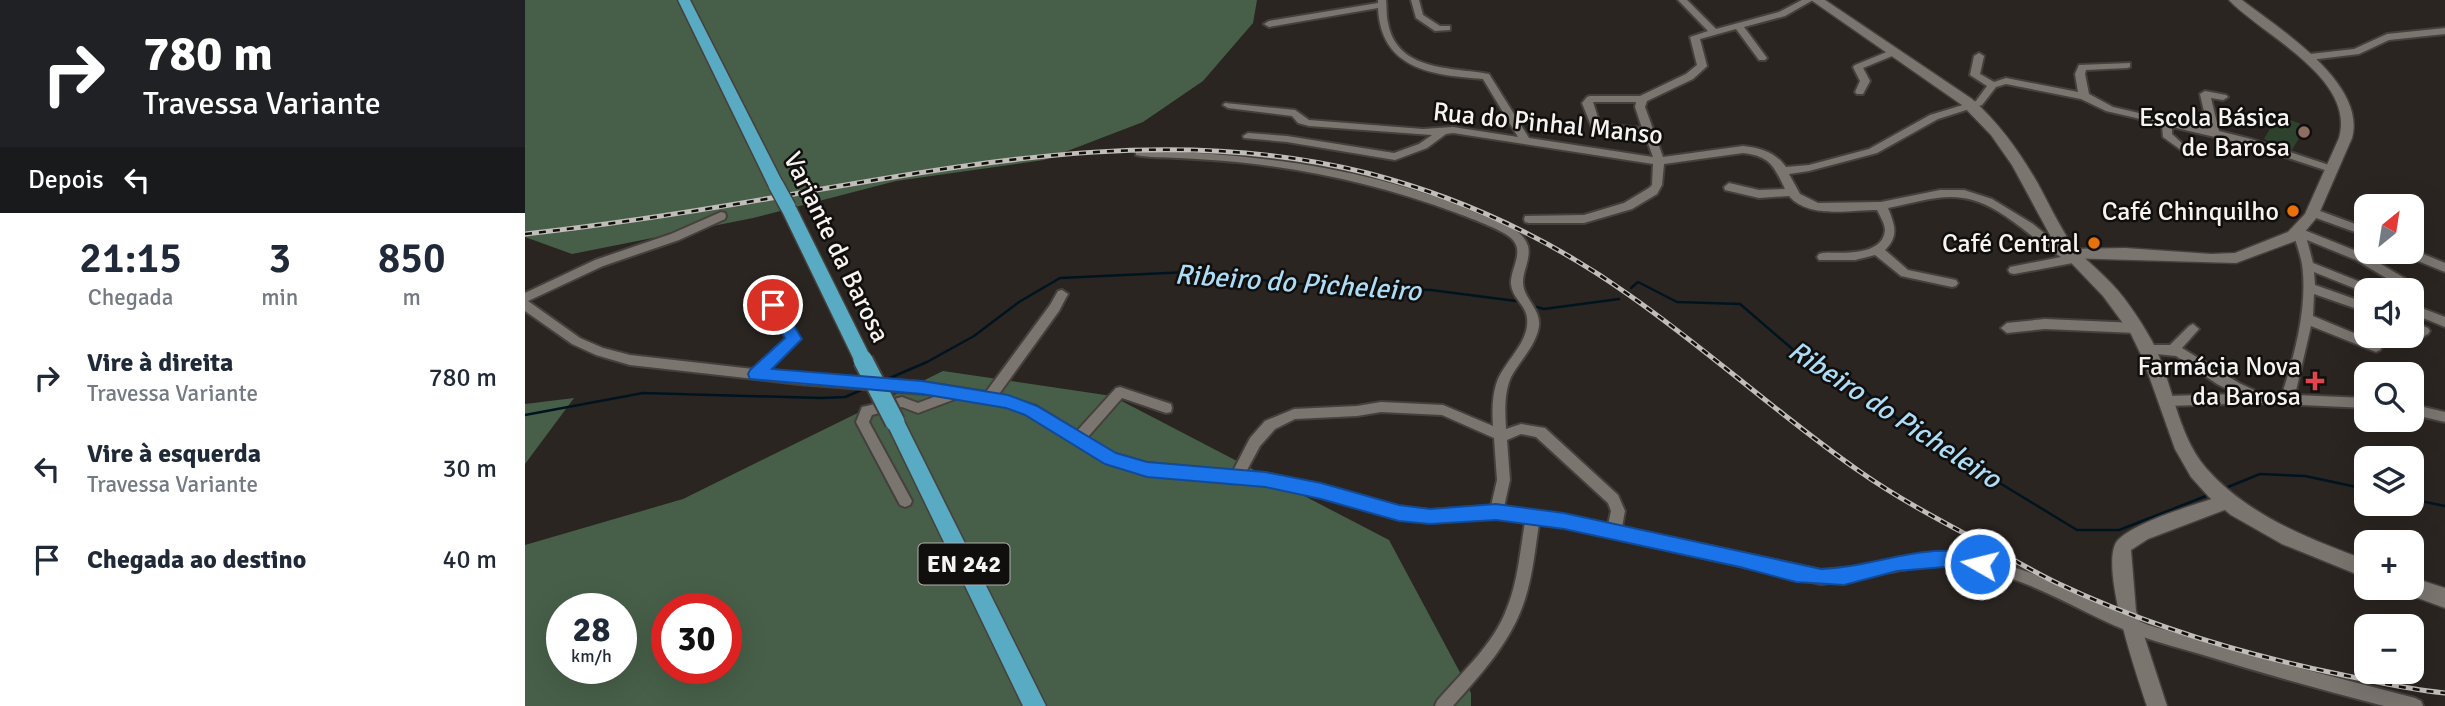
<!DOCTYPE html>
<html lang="pt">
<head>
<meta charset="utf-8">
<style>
  :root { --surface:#fff; --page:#f6f6f7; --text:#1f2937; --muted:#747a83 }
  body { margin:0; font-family:Signika,sans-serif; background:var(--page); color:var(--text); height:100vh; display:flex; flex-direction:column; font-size:26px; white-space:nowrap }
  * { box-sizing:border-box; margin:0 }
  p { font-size:23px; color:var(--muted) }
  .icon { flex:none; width:38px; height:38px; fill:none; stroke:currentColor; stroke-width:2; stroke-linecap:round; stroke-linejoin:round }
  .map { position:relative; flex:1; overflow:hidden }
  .panel { display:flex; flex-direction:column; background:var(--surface); width:525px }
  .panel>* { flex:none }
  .guide { background:#202124; color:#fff; overflow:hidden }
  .needle { width:46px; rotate:30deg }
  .controls { position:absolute; left:1829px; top:194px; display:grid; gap:14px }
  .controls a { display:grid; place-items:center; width:70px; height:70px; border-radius:14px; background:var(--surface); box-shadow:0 7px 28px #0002; font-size:35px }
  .speed { position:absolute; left:21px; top:593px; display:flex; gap:14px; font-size:35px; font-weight:700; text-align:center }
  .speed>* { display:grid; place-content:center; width:91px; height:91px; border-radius:50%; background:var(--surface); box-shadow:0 7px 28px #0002; line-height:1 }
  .speed small { font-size:18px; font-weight:400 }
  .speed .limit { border:10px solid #d22; background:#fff; color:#111 }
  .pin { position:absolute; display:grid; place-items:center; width:60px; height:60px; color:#fff; margin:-30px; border:4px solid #fff; border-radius:50%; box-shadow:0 2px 7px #0007 }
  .me { position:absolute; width:77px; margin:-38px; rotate:278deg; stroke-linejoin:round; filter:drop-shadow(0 0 5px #0008) }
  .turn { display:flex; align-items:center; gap:24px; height:147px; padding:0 28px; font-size:32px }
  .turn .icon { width:91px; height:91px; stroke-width:2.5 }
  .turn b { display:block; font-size:49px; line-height:60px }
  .then { display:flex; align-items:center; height:66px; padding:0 28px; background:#0003; gap:14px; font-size:26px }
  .eta { display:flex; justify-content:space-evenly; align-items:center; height:119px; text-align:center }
  .eta b { font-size:42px; font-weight:600; line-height:49px }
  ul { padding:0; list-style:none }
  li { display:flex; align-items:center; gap:21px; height:91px; padding:0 28px }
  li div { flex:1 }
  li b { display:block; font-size:26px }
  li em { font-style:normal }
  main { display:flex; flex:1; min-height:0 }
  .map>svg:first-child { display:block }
  .green { fill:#2d432e }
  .forest { fill:#475f48; fill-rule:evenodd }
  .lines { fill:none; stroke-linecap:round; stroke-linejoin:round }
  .stream { stroke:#001420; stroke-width:2.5 }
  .minor-casing { stroke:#45403d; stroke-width:4 }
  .tertiary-casing { stroke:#45403d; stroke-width:3 }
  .secondary-casing { stroke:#45403d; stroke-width:3 }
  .primary-casing { stroke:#45403d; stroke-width:3 }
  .minor { fill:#7b7570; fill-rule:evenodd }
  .tertiary { fill:#7b7570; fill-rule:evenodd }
  .secondary { fill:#7b7570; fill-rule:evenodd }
  .primary { fill:#59aac3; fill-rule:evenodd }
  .rail-casing { stroke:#c1bdb9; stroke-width:5 }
  .rail { stroke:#110f0d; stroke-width:2.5; stroke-dasharray:7; stroke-linecap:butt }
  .primary-bridge-far1-casing { stroke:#45403d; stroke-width:18; stroke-linecap:butt }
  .primary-bridge-casing { stroke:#45403d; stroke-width:23; stroke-linecap:butt }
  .primary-bridge-far1 { stroke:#59aac3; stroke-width:15 }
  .primary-bridge { stroke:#59aac3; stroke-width:19 }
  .route { fill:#1a73e8; stroke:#114b97; stroke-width:2 }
  .education-dot { fill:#8d6e63; stroke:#110f0d; stroke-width:2.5 }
  .food-dot { fill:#e8710a; stroke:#110f0d; stroke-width:2.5 }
  .health-dot { fill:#e0444e; stroke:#110f0d; stroke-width:2.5 }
  .labels { text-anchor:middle; stroke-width:5; stroke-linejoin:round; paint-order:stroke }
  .shield { fill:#110f0d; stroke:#b2afac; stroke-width:2 }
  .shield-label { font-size:24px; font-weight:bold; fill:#f7f3f0 }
  .poi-label { font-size:26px; fill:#f7f3f0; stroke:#110f0d; text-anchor:end }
  .street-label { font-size:26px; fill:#f7f3f0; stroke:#110f0d }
  .water-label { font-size:28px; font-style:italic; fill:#addcf7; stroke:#110f0d }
</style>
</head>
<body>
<main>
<section class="panel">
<div class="guide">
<div class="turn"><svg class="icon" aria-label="right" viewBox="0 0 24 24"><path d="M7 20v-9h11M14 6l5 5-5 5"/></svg><div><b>780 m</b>Travessa Variante</div></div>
<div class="then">Depois<svg class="icon" aria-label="left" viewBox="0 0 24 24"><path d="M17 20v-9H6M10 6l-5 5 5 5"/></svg></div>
</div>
<div class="eta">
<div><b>21:15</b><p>Chegada</p></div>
<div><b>3</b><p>min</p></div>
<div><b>850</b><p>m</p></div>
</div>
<ul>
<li><svg class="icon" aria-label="right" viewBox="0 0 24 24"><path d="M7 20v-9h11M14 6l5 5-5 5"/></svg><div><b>Vire à direita</b><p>Travessa Variante</p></div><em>780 m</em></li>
<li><svg class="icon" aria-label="left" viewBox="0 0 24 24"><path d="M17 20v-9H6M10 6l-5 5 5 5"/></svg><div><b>Vire à esquerda</b><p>Travessa Variante</p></div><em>30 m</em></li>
<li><svg class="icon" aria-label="arrive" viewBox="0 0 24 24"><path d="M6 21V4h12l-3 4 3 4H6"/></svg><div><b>Chegada ao destino</b></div><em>40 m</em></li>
</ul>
</section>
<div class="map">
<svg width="1920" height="706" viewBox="0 0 1920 706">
  <rect width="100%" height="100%" fill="#2a2521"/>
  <path class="green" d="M1753,115L1781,126L1767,150L1739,139Z"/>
  <g class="forest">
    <path d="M0,0H732L728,23L678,81L618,122L519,160L371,181L228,218L47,254L0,237Z"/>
    <path d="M418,371L587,396L864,540L946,693V706H0V545L158,499ZM37,609H96V668H37ZM142,609H201V668H142Z"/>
    <path d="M49,398L0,464V404Z"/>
  </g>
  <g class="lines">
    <g class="stream">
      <path d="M1106,288L1113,282L1152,302L1215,304L1285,364L1316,371L1381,426L1552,530H1594L1686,494"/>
      <path d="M1012,307L1019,309L1094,299"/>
      <path d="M360,380L402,362L449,336L494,302L535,278L685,271L756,283L906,290L991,301"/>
      <path d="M0,415L118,393L296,398L320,397L341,388"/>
      <path d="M1698,489L1735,474L1780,476L1841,489"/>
      <path d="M1886,499L1920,506"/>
    </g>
    <g class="minor-casing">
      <g id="minor">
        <path d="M853,0H861C862,7 861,15 863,23C872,72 927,67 964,74L1004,138L1128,157L1120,135L1075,131L1067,128L1057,103L1062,97L1065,96H1115L1161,74L1172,65L1165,37L1183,31L1153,0H1162L1191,29L1254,12L1277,0H1288L1260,16L1219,27L1242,58L1240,60H1234L1211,29L1175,39L1182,66L1180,68L1168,79L1122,101L1120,107L1138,157L1218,146C1236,148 1250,152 1261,167L1284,165L1344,149L1405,115L1451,101L1462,86L1445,75L1449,56L1454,53L1459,56L1455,74L1469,82L1481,78L1553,92L1550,74L1554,65L1605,63V67L1602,68L1561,70L1560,74L1564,94L1588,107L1683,129L1675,94L1680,91L1701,95L1703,97L1698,100L1686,98L1694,131L1726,139L1810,167L1811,169L1806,172L1720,144L1647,127V134L1661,147L1656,150L1638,137L1637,124L1581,111L1556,99L1481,84L1471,87L1457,105L1413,119L1352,153L1284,171L1264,174L1275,194L1293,203L1356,202L1415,190H1439L1467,199L1508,224L1540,250L1549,251L1550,255L1555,259L1553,262L1489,274L1485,273L1483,270L1485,267L1536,257C1506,239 1475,203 1438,198C1414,194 1386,204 1363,208C1370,226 1374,236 1360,250L1383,270L1431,280L1433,283L1431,286L1427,287L1376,276L1350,255L1330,260H1294L1292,257L1294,254L1298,253C1316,252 1358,257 1360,230C1360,224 1355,216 1352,210C1325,210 1284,219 1264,196L1234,198L1200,190L1199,187L1204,183L1234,190L1260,189C1249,166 1245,156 1218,153L1139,164L1137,185L1132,194L1107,209L1059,223H1004L1000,222L999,219L1000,216L1059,215L1099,203L1124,188L1127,185L1128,164L928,133L921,134L902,148L870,160L762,142L719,138L718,136L723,133L762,136L869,153L894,144L907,135L784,126L773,123L767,116L703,108L698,105L700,103L770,110L784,120L898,129L928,127L993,137L958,79C908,75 856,70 853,8L744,27L739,24L744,21L853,3ZM1068,102H1111L1110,107L1117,128L1075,124Z"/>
        <path d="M886,0H894L898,15L915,26H925V30L910,31L891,18Z"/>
        <path d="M1920,28V34L1864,40L1834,54L1785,60L1780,57L1785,54L1829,49L1862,34Z"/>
        <path d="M1369,49L1372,50V54L1338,68L1345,81L1338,94H1332L1330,92L1335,81L1328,67L1330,65Z"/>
        <path d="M615,150C733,154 853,168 961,217C977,224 997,228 1003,246C1006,259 998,270 998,282C998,299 1016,308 1014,326C1011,346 995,360 986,377C979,393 980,412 981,429L996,424L1020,428L1093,495L1100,511L1097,527L1296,570L1331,567L1401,554H1437L1458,557L1506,573L1623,625L1759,664L1890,698L1896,701L1898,706H1859C1797,690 1736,673 1675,654C1655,648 1635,643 1615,636C1556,614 1501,574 1438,567C1390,561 1343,580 1296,584L1039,527L1014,524C1010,549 1008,574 1000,599C987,641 957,673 928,706H910L912,701C937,672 969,644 982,608C993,581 995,551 1000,522L971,518L905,522L874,519L796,497L740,485L622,475L581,463L501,414L482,406L433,398L393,413L377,407L347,415L344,422L387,501L385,505L380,507L375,505L331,422L337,407L342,406L377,397L393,403L414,395L274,384L105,365L71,355L47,344L0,311V293L70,260L146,234L196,212L200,213L201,216L200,219L154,240L78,266L3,301L55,338L78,348L105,355L228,369L262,338L242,305L248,301L252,302L275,339L243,371L397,382L461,392L525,305L533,291L537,290L543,294L534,311L474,394L511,406L552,431L591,388L595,387L646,404L647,408L646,412L641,413L597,398L562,438L590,454L622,463L708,471L725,438L740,421L769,409L832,406L856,402L918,405L968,426C967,411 967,394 973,379C982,359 1005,341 1002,318C1001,305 987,298 986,284C985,269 1000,252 987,239C979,230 942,217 929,212C859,186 787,170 712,162C693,160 673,159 654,158C640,157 625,158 611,155V151ZM856,412L917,415L969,438L972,480L966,506L905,510L874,507L796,485L740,473L721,472L735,446L750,429L770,419L832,416ZM996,434L1011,437L1083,503L1086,511L1083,525L1039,515L979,507L985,480L982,440Z"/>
        <path d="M1787,208L1841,228V236L1783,215L1782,212L1783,209Z"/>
        <path d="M1774,228L1839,254L1881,279L1883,282L1877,286L1873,285L1831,260L1782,240L1788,263L1848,287L1850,290H1841V293L1789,272L1790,285L1841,303V312L1789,294L1788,316L1855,344L1857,347L1855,350L1851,352L1786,326L1770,395L1841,398V408L1735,403L1642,406L1638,405L1636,401L1638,397L1642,396L1712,394L1692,384L1651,356L1621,353L1617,351L1615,348L1617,345H1645L1664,326L1668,324L1674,329L1657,348L1714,383L1735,393L1757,394C1770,354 1783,305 1777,264C1775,253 1771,243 1768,232Z"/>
        <path d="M1886,249L1920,263V272L1878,255L1876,252H1886Z"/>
        <path d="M1886,304L1920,317V327L1886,313Z"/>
        <path d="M1520,319L1611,323L1617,328L1611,333L1520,329L1482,333L1476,328L1482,323Z"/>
        <path d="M1886,321L1903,328L1905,331L1903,334L1899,336L1886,330Z"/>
        <path d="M1886,404L1920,412V422L1886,414Z"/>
      </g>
    </g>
    <g class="tertiary-casing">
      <g id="tertiary">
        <path d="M1704,0H1717C1753,28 1842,83 1827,138L1793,216L1773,240L1711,263L1540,258L1538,254L1545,249L1600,248L1686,254L1710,253L1763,232L1780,214L1814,138C1831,78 1737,35 1704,0Z"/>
        <path d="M1704,493L1710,496L1713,501L1710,506L1623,539L1606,550L1611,611L1642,706H1622C1613,678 1571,559 1594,539C1616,519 1674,504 1704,493Z"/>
      </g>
    </g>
    <g class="secondary-casing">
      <g id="secondary">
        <path d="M1286,0H1300L1447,99C1474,123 1494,151 1512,182C1523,202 1533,224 1546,243C1556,256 1568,265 1580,277C1599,295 1614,318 1627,341C1648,381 1651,433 1681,468C1722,515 1784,539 1841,560V578L1757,544L1706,515L1684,497L1666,477L1650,449L1618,359L1606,334L1578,296L1532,248L1487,165L1466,135L1437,105Z"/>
        <path d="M1886,577L1920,588V608L1879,593L1877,588H1886Z"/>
      </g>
    </g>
    <g class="primary-casing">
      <g id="primary">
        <path d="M153,0H165L259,185L256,189H246L243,185Z"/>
        <path d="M263,202L271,207L347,360L344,365H332L329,360L255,207Z"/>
        <path d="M370,414L377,417L521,706H498L361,422L363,417Z"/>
      </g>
    </g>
    <use href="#minor" class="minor"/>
    <use href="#tertiary" class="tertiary"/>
    <use href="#secondary" class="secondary"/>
    <use href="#primary" class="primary"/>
    <g class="rail-casing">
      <path id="rail" d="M0,234C100,223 198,207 297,189C478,158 660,127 842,173C935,197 1025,239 1104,295C1183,350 1255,416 1334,471C1374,499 1416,521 1459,544C1484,557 1507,571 1532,583C1623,626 1720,655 1818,675C1852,682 1886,690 1920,693"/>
    </g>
    <use href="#rail" class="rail"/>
    <g class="primary-bridge-far1-casing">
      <path id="primary-bridge-far1" d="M251,185L263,207"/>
    </g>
    <g class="primary-bridge-casing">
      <path id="primary-bridge" d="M338,360L370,422"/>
    </g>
    <use href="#primary-bridge-far1" class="primary-bridge-far1"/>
    <use href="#primary-bridge" class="primary-bridge"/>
  </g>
  <path class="route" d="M248,300L254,301L277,339L247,369L397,381L483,395L512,406L591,453L622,462L740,472L796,483L874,505L905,509L971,504L1039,513L1296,569C1352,568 1406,537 1462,558L1465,564L1462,570L1455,572L1419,567L1396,569L1372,571L1319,585L1271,582L1215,567L1039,529L971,520L905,524L874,521L796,499L740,487L622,477L580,464L500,415L481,408L397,394L225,379L223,374L225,370L260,338L240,305Z"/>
  <circle class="education-dot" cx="1779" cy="132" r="7"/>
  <g class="food-dot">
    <circle cx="1768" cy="211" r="7"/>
    <circle cx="1569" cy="243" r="7"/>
  </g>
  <path class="health-dot" d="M1786.5 370.5h7v7h7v7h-7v7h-7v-7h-7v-7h7z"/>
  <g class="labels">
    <rect class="shield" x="393.5" y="543.5" width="91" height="41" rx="5"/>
    <g class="shield-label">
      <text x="439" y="572">EN 242</text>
    </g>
    <g class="poi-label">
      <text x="1765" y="126">Escola Básica<tspan x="1765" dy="30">de Barosa</tspan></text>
      <text x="1754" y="220">Café Chinquilho</text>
      <text x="1555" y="252">Café Central</text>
      <text x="1776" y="375">Farmácia Nova<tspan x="1776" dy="30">da Barosa</tspan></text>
    </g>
    <g class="street-label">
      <text transform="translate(1023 123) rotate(6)" y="9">Rua do Pinhal Manso</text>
      <text transform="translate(312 247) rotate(64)" y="9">Variante da Barosa</text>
    </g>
    <g class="water-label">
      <text transform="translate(773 282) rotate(4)" y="10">Ribeiro do Picheleiro</text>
      <text transform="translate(1370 414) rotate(33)" y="10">Ribeiro do Picheleiro</text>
    </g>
  </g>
</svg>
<div class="controls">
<a><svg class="needle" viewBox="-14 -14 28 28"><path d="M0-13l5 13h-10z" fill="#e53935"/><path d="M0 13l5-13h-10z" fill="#747a83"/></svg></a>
<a><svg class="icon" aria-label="sound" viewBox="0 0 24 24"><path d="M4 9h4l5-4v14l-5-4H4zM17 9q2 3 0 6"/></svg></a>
<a><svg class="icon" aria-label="search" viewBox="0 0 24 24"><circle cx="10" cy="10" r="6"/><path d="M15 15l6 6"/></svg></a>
<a><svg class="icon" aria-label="layers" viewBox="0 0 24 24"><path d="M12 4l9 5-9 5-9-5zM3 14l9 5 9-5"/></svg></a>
<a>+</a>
<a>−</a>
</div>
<div class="speed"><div>28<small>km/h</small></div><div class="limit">30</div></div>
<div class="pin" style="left:248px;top:305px;background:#d93025"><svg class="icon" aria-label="arrive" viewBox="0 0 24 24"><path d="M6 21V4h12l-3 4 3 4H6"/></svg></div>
<svg class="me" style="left:1455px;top:564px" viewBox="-20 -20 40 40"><circle r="17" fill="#1a73e8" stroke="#fff" stroke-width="3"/><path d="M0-11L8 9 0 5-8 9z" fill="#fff"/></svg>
</div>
</main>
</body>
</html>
